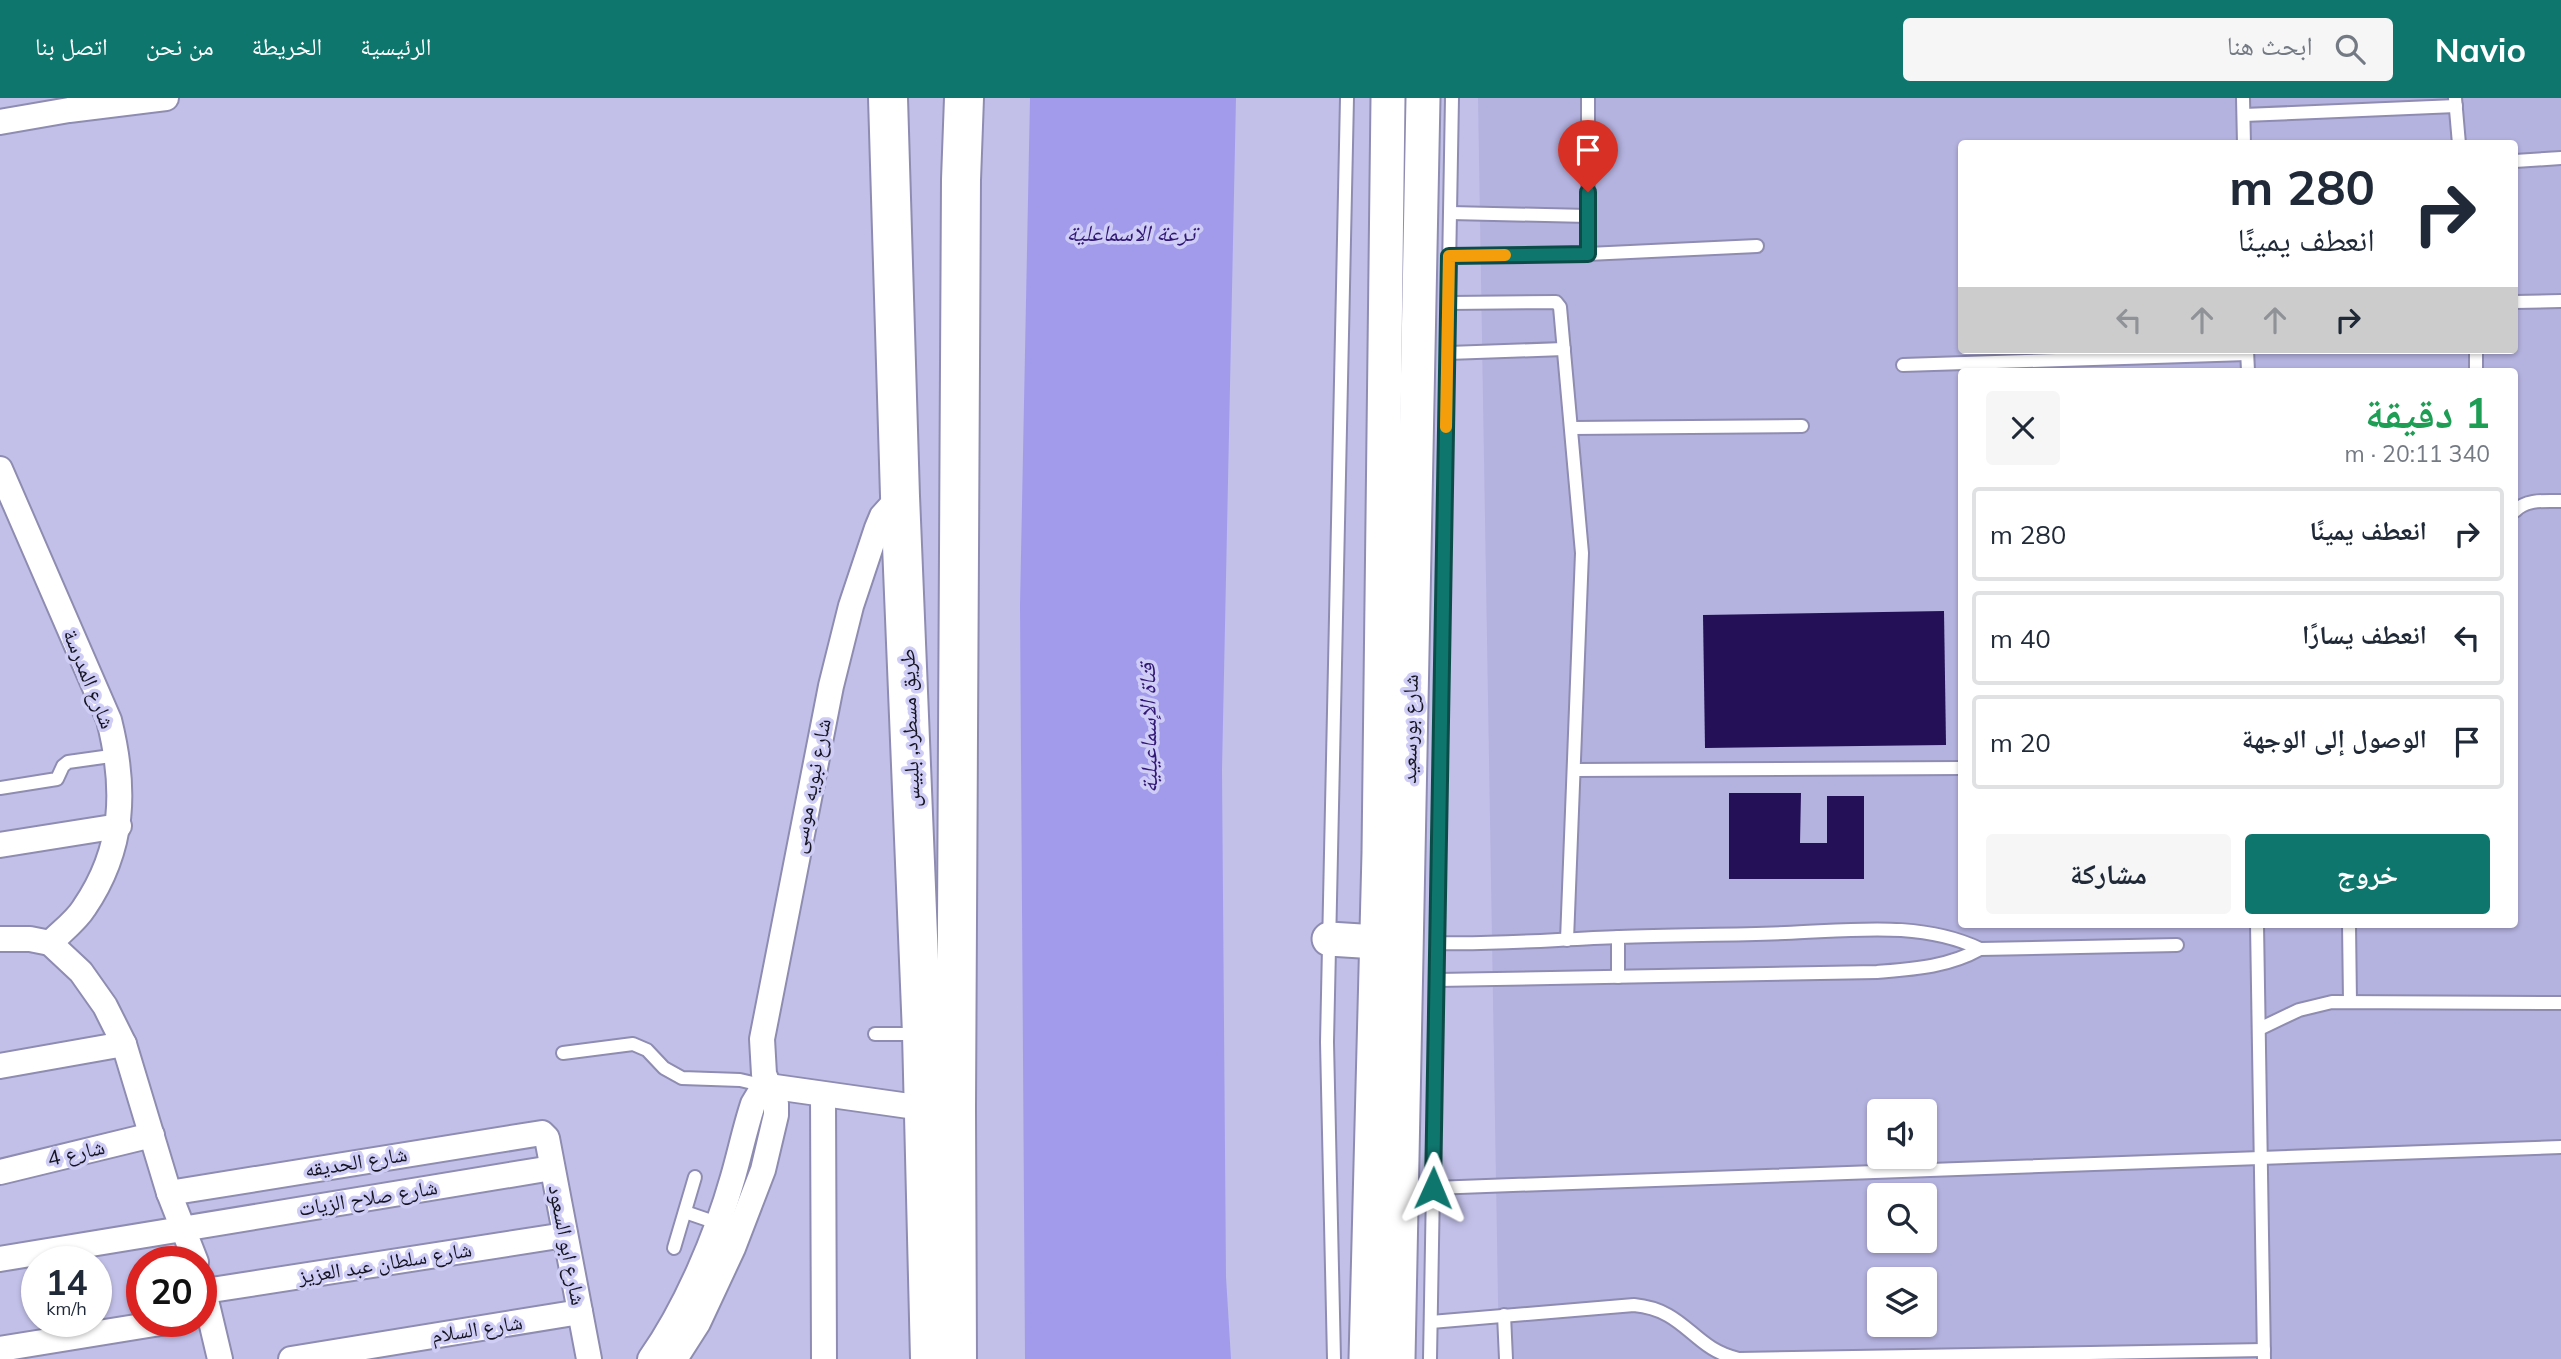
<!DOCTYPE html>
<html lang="ar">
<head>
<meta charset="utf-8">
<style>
  :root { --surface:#fff; --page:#f6f6f7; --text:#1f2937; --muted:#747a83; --line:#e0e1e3; --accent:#0f766e }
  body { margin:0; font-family:Mulish,"Noto Naskh Arabic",sans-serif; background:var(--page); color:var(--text); direction:rtl; height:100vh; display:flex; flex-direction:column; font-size:26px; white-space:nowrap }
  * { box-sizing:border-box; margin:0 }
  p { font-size:23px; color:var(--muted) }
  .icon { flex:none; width:38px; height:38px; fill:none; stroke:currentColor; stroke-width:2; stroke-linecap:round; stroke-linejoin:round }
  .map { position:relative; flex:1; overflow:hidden; direction:ltr }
  .panel { position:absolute; left:1958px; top:270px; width:560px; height:560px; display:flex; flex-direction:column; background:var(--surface); border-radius:7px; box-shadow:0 2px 5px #0004; direction:rtl }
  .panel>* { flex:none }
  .top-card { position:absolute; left:1958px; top:42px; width:560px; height:214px; border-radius:7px; box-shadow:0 2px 5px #0004; direction:rtl; background:#fff; color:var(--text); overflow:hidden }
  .buttons { position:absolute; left:1867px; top:1001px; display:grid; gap:14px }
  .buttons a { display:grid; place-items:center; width:70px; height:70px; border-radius:7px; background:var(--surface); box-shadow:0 2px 5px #0004; font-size:35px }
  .speed { position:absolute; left:21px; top:1148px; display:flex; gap:14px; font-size:35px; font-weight:700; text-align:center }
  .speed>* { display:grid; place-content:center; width:91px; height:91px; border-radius:50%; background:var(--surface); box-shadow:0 2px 5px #0004; line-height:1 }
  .speed small { font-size:18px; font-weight:400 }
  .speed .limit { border:10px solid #d22; background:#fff; color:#111 }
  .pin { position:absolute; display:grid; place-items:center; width:60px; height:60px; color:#fff; margin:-72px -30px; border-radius:50% 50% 50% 0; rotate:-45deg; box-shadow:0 0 7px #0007 }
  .pin .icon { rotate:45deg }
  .me { position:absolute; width:77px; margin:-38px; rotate:1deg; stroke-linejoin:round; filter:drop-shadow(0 0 5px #0008) }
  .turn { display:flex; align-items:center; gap:24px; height:147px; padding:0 28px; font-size:32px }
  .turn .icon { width:91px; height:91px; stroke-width:2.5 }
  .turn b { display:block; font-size:49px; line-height:60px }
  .lanes { display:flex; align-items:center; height:66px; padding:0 28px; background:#0003; justify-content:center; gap:35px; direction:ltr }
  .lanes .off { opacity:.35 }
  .round { display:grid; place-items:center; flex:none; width:74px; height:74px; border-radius:7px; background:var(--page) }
  .head { display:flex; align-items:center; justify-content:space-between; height:119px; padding:0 28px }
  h1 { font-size:42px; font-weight:700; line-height:52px; color:#1e9e55 }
  .action { display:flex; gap:14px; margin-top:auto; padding:14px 28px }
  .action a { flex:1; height:80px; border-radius:7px; background:var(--accent); color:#fff; font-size:28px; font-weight:700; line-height:80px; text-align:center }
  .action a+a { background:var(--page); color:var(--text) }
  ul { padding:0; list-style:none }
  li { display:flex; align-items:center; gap:21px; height:94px; margin:0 14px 10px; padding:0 14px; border:4px solid var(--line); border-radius:7px }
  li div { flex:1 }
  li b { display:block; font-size:26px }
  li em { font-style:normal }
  header { display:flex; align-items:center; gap:42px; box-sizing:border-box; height:98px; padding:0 35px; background:var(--accent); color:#fff }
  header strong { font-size:33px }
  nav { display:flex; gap:38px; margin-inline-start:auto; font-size:24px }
  .search { width:490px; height:63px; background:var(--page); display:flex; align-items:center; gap:18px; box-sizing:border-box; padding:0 24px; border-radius:7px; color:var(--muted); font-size:26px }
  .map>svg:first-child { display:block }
  .built { fill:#b4b2df; fill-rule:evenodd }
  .water { fill:#a29bec }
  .building { fill:#231056 }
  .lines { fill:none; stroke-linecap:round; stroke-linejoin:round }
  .service-casing { stroke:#8e8cb1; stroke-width:16 }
  .minor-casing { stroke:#8e8cb1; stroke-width:28 }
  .secondary-casing { stroke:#8e8cb1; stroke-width:37 }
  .primary-casing { stroke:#8e8cb1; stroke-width:42 }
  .service { stroke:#fff; stroke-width:12 }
  .minor { stroke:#fff; stroke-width:24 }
  .secondary { stroke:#fff; stroke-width:33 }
  .primary { stroke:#fff; stroke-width:38 }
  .route-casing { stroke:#0a4d48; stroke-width:18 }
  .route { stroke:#0f766e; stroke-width:12 }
  .slow { stroke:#f59e0b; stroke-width:12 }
  .labels { text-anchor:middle; stroke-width:7; stroke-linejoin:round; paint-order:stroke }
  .street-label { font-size:21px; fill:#151422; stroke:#cfcdf5 }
  .water-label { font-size:23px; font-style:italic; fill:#311774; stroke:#cfcdf5 }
</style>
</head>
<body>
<header>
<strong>Navio</strong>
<div class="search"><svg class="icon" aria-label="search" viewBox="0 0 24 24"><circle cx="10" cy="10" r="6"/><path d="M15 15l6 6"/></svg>ابحث هنا</div>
<nav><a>الرئيسية</a><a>الخريطة</a><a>من نحن</a><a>اتصل بنا</a></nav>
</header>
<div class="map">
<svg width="2561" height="1261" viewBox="0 0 2561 1261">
  <rect width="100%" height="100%" fill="#c2c0e8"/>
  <path class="built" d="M1478,0H2561V1261H1499ZM1962,46H2515V252H1962ZM1962,273H2515V826H1962ZM1880,1013H1925V1059H1880ZM1880,1097H1925V1143H1880ZM1880,1181H1925V1227H1880Z"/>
  <path class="water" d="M1030,0H1236L1222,672L1226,1179L1231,1261H1025L1020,508Z"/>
  <g class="building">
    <path d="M1944,513L1946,647L1705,650L1703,517Z"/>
    <path d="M1729,695H1801L1800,745H1827V698H1864V781H1729Z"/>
  </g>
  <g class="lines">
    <g class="service-casing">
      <g id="service">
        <path d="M2243,0L2244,46"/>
        <path d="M2455,0L2459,46"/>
        <path d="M2244,17L2456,8"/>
        <path d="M2515,63L2561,60"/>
        <path d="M1450,115L1588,118"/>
        <path d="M1588,156V0"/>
        <path d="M1449,158L1588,156L1757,148"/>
        <path d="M2515,204L2561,203"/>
        <path d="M1449,205L1556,204L1560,209L1582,455L1567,842"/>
        <path d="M2247,252L2248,273"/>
        <path d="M2476,252V273"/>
        <path d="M1448,255L1564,251"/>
        <path d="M1903,267L2247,256"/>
        <path d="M1572,330L1802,328"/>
        <path d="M2515,413C2526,401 2545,403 2561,403"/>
        <path d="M1574,672L1962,670"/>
        <path d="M0,690L57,681L63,668L68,664L118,657"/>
        <path d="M2257,826L2264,1261"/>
        <path d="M2349,826L2350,904"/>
        <path d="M1437,845C1498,847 1558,841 1619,839C1674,837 1729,837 1785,835C1848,833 1920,822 1980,851L2177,847"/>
        <path d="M1618,879V839"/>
        <path d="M1437,882L1877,874C1913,871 1948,869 1980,851"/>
        <path d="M2259,931L2299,912L2332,904L2561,905"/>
        <path d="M875,936H918"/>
        <path d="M563,955L633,946L647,952L664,970L682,980L740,982L766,988"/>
        <path d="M1433,1090L2561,1049"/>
        <path d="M685,1114L717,1125"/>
        <path d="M674,1150L695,1079"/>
        <path d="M1504,1217L1506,1261"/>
        <path d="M1431,1224L1634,1207C1687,1212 1692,1251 1739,1261L2264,1252"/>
        <path d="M1334,1261L1327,944L1347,0"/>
        <path d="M1430,1261L1452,0"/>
      </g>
    </g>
    <g class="minor-casing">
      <g id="minor">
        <path d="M0,24L69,12L166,0"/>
        <path d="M0,371L109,622C126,690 125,750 84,810C76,823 61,834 50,845"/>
        <path d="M0,747L119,728"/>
        <path d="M0,841H30L50,845"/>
        <path d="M50,845L81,874L105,908L124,946L169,1095L196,1164"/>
        <path d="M0,968L124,946"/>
        <path d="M768,988L923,1010"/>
        <path d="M823,997L824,1261"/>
        <path d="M0,1074L152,1037"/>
        <path d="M169,1095L542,1035L547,1040L589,1261"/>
        <path d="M0,1161L552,1070"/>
        <path d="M201,1181L220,1261"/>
        <path d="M205,1193L565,1137"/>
        <path d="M0,1251L173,1223"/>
        <path d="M291,1261L580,1214"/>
        <path d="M650,1261C686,1210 716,1139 733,1079C740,1055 745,1030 753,1006L759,996L768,988"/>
        <path d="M675,1261L698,1225L733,1150L763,1072L776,1017V1006L764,976L762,941L831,588L851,508L877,430L882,418L900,398"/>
      </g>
    </g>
    <g class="secondary-casing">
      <g id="secondary">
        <path d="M1329,841L1377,844"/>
        <path d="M1366,1261L1379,755L1388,0"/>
        <path d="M1398,1261L1423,0"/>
      </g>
    </g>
    <g class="primary-casing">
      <g id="primary">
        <path d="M888,0L900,398L922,936L930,1261"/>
        <path d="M957,1261L956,1010L961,82L964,0"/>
      </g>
    </g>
    <use href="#service" class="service"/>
    <use href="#minor" class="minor"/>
    <use href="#secondary" class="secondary"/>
    <use href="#primary" class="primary"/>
  </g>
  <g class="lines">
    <g class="route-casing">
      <path id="route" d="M1433,1090L1449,158L1588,156V94"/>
    </g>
    <use href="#route" class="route"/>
    <path class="slow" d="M1446,329L1449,158L1505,157"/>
  </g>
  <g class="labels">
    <g class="street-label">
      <text transform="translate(89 581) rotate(68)" y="7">شارع المدرسة</text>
      <text transform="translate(910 630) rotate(-92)" y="7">طريق مسطرد, بلبيس</text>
      <text transform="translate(1410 631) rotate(-89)" y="7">شارع بورسعيد</text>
      <text transform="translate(811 688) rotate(-79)" y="7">شارع نبويه موسى</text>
      <text transform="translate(76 1055) rotate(-13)" y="7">شارع 4</text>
      <text transform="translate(356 1064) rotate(-9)" y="7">شارع الحديقه</text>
      <text transform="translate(368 1100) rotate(-9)" y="7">شارع صلاح الزيات</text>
      <text transform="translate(567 1147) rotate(79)" y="7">شارع ابو السعود</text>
      <text transform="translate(385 1165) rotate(-9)" y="7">شارع سلطان عبد العزيز</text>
      <text transform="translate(477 1231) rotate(-9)" y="7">شارع السلام</text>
    </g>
    <g class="water-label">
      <text x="1131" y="143">ترعة الاسماعلية</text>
      <text transform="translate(1148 630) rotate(-91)" y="8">قناة الإسماعيلية</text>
    </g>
  </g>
</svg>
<div class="buttons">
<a><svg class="icon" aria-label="sound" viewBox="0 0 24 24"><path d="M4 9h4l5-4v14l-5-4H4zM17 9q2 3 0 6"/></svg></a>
<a><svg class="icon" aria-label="search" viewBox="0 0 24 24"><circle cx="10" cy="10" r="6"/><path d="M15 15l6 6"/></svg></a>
<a><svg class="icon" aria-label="layers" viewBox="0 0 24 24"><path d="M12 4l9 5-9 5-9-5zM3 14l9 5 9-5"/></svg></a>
</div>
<div class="speed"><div>14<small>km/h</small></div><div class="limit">20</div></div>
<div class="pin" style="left:1588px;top:94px;background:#d93025"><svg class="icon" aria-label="arrive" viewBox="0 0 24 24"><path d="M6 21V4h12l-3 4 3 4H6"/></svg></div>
<svg class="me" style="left:1433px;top:1090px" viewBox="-20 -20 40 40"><path d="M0-17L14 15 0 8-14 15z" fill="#0f766e" stroke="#fff" stroke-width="4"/></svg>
<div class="top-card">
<div class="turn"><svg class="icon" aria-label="right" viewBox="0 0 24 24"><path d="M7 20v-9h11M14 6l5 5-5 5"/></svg><div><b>280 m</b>انعطف يمينًا</div></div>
<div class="lanes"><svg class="icon off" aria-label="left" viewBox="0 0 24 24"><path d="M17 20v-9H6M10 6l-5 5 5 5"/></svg><svg class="icon off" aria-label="ahead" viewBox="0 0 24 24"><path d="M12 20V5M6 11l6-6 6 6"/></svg><svg class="icon off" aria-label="ahead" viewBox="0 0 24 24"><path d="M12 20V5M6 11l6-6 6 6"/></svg><svg class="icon" aria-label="right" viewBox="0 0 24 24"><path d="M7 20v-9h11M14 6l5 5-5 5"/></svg></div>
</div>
<section class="panel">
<div class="head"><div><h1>1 دقيقة</h1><p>340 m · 20:11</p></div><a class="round"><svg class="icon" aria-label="close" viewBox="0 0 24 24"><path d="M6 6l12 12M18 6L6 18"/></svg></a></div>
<ul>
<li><svg class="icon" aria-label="right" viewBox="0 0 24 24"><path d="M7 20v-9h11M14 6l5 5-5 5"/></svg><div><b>انعطف يمينًا</b></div><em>280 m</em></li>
<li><svg class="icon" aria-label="left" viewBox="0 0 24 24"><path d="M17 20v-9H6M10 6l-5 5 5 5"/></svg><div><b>انعطف يسارًا</b></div><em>40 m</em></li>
<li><svg class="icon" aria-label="arrive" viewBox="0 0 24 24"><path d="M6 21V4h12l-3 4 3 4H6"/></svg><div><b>الوصول إلى الوجهة</b></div><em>20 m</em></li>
</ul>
<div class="action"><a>خروج</a><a>مشاركة</a></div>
</section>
</div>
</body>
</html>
